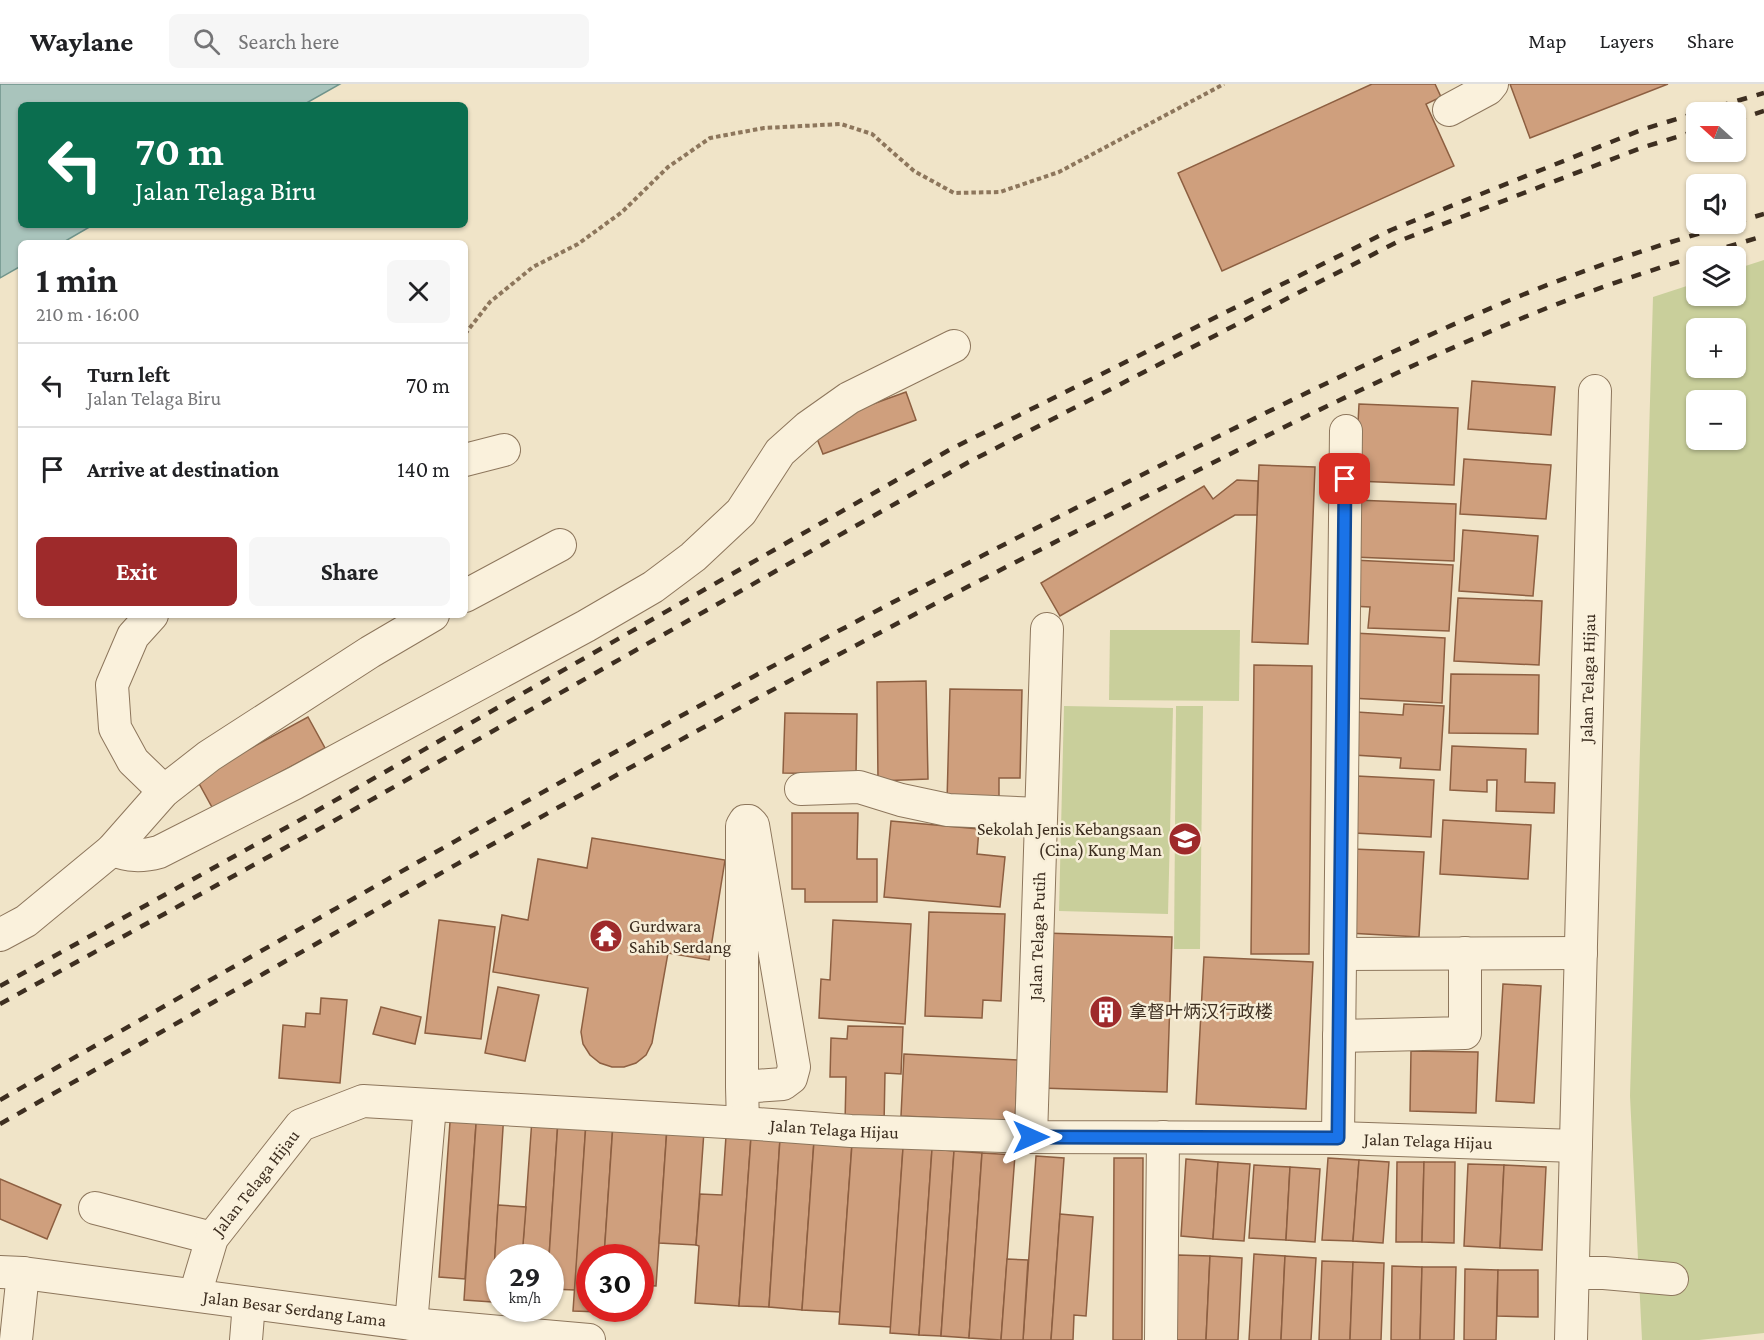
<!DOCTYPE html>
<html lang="en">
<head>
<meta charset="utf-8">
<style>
  :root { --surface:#fff; --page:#f6f6f6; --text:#202124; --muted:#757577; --line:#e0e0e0; --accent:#9e2a2b }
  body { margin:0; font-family:"Crimson Pro","Noto Sans SC",serif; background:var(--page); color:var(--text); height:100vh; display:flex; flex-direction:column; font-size:22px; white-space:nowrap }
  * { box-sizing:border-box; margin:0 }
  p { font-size:20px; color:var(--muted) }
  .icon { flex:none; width:33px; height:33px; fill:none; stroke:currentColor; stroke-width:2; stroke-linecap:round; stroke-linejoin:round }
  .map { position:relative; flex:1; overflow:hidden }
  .details { position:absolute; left:18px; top:156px; width:450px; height:378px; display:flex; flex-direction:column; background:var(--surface); border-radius:9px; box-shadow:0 2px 4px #0004 }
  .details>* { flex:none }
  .guide { position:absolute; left:18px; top:18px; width:450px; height:126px; border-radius:9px; box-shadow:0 2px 4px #0004; background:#0b6e4f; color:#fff; overflow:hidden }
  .needle { width:39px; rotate:291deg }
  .tools { position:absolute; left:1686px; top:18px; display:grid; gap:12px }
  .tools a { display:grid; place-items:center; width:60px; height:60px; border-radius:9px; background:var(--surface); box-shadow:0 2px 4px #0004; font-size:30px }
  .speed { position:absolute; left:486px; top:1160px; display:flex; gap:12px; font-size:30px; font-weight:700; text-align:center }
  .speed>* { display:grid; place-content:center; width:78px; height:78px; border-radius:50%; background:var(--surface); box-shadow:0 2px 4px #0004; line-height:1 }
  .speed small { font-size:15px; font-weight:400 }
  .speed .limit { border:9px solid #d22; background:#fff; color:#111 }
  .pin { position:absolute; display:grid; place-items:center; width:51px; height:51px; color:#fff; margin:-26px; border-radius:12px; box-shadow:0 3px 9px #0006 }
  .me { position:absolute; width:66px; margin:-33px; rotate:90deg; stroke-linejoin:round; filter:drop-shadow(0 0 4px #0008) }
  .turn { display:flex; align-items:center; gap:21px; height:126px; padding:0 18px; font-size:27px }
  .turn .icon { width:78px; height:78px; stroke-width:2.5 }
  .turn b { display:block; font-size:42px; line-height:51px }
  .round { display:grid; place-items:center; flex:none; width:63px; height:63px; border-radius:9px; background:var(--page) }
  .head { display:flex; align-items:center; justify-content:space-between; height:102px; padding:0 18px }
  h1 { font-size:36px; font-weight:700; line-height:45px }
  .button { display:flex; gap:12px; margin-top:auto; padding:12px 18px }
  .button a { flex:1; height:69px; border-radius:9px; background:var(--accent); color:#fff; font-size:24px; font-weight:700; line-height:69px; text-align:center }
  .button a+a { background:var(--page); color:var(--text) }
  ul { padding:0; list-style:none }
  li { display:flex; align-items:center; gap:18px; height:84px; padding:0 18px; border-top:2px solid var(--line) }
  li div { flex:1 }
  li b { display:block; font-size:22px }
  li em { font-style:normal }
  header { display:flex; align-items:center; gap:36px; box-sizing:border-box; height:84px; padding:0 30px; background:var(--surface); border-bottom:2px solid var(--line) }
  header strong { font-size:28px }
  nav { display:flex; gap:33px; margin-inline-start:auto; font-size:21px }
  .search { width:420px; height:54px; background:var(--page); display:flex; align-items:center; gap:15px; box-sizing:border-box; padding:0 21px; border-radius:9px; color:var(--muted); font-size:22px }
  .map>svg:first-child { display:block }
  .green { fill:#c9cf9b; fill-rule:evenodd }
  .water { fill:#a9c4bc; stroke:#6f938a; stroke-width:1.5 }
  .building { fill:#cf9f7d; stroke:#8d5f41; stroke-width:1.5 }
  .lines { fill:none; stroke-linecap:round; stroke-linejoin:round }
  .minor-casing { stroke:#8d765c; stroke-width:34 }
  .path { stroke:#8d765c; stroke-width:4; stroke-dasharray:4.5 3; stroke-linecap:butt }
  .minor { stroke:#faf1dc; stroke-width:32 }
  .rail { stroke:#3d2e20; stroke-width:4.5; stroke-dasharray:10 10; stroke-linecap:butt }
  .route-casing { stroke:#114b97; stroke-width:15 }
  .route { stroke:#1a73e8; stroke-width:10 }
  .labels { text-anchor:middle; stroke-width:5; stroke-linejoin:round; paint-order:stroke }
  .street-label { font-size:18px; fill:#3d2e20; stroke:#f7eed8 }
  .poi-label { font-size:18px; fill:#3d2e20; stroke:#f7eed8; text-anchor:start }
</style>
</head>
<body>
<header>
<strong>Waylane</strong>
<div class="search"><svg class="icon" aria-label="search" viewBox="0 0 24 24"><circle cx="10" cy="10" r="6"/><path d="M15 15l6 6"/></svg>Search here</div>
<nav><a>Map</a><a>Layers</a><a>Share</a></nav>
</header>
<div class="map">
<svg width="1764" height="1256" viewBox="0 0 1764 1256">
  <rect width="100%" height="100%" fill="#f0e4c8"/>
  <g class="green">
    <path d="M1764,176V1249L1699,1256H1642L1630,1012L1653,213L1696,199V212H1736V185ZM1696,244H1736V284H1696ZM1696,316H1736V356H1696Z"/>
    <path d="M1110,546H1240L1239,617L1109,616Z"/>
    <path d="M1064,622L1173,624L1168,830L1059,827Z"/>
    <path d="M1176,622H1203L1200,865H1174Z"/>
  </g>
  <path class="water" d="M0,0H340L303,21H21V141H93L62,159H21V182L0,194Z"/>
  <g class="building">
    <path d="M1372,0H1435L1441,13L1426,20L1454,82L1222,187L1178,89Z"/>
    <path d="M1510,0H1668L1530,54Z"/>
    <path d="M1472,297L1555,303L1551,351L1468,345Z"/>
    <path d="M906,308L916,336L823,370L812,342Z"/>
    <path d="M1359,320L1458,324L1454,401L1355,397Z"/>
    <path d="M1464,375L1551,381L1546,435L1460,430Z"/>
    <path d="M1259,381L1315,383L1308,560L1252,558Z"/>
    <path d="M1237,396L1258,397L1257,431H1235L1060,532L1041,499L1204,402L1213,415Z"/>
    <path d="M1355,416L1456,420L1454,477L1353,473Z"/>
    <path d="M1463,446L1538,452L1533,512L1459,507Z"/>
    <path d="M1353,476L1453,481L1449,547L1368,544L1370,523L1351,522Z"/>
    <path d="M1458,514L1542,517L1539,581L1454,577Z"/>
    <path d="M1354,549L1445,554L1442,619L1350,614Z"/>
    <path d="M1254,581L1312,582L1309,870H1251Z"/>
    <path d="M1451,590L1539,591L1538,650L1449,649Z"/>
    <path d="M926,597L928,695L878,697L877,598Z"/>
    <path d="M950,605L1022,606L1020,694H999V718L947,717Z"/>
    <path d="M1404,620L1444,622L1440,686L1400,684L1401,674L1354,671L1357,628L1403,631Z"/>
    <path d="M785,629L857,630L856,690L783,689Z"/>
    <path d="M308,633L325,664L213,725L196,694Z"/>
    <path d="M1452,662L1526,665L1525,698L1555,699L1554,729L1496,727L1497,696H1487V708L1450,706Z"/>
    <path d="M1357,692L1434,696L1431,753L1354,749Z"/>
    <path d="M792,729H858L857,775H877V818H805V805H792Z"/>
    <path d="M1443,736L1531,741L1528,795L1440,790Z"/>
    <path d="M891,737L979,745L977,770L1005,773L1000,823L884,813Z"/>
    <path d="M592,754L725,776L709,876L668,869L652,959L646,971L636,979L624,983H612L600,979L590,971L583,960L581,948L588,904L493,888L502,831L528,836L538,775L587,784Z"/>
    <path d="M1353,765L1424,768L1419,853L1348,849Z"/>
    <path d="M929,828L1005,830L1001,917L983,916L982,934L925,932Z"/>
    <path d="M439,836L495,843L481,955L425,949Z"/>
    <path d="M833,836L911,840L905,940L819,934L821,895L830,896Z"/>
    <path d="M1044,849L1172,853L1167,1008L1040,1004Z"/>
    <path d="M1204,873L1313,878L1306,1025L1196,1020Z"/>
    <path d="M1503,900L1541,902L1534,1019L1496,1017Z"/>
    <path d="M498,903L539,911L525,977L485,969Z"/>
    <path d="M321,914L347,916L340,999L279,994L283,941L305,943L306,929L320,930Z"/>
    <path d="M381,923L421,933L415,960L373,950Z"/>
    <path d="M848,942L903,943L901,990L885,989L884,1041L845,1040L846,993H830L831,954L847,955Z"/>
    <path d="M1411,967L1478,968L1476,1029L1410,1027Z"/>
    <path d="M904,970L1018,976L1015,1037L901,1032Z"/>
    <path d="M451,1024L477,1026L465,1195L439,1193Z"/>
    <path d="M477,1026L504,1028L492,1218L464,1216Z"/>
    <path d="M532,1035L558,1037L549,1173H522Z"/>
    <path d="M558,1037L586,1039L575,1206L550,1205V1173H549Z"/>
    <path d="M586,1039L613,1040L604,1173H590V1224H600V1228L573,1227Z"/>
    <path d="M613,1040L667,1044L656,1202L640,1201V1173H604Z"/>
    <path d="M667,1044L704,1047L696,1161L659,1159Z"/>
    <path d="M726,1052L751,1053L739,1222L695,1219L699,1162L696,1161L700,1110L722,1111Z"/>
    <path d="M751,1053L780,1055L769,1223L739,1222Z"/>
    <path d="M780,1055L814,1057L802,1226L769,1223Z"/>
    <path d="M814,1057L852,1060L840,1228L802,1226Z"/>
    <path d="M852,1060L903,1064L891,1243L839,1240Z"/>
    <path d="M903,1064L932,1065L919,1251L890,1249Z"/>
    <path d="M932,1065L954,1067L941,1252L919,1251Z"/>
    <path d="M954,1067L982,1069L969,1254L941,1252Z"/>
    <path d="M982,1069L1015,1071L1001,1256L969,1254Z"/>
    <path d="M1036,1072L1064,1074L1051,1256H1023Z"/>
    <path d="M1114,1074H1143L1142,1256H1113Z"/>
    <path d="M1328,1074L1359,1076L1353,1157L1322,1156Z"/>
    <path d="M1186,1075L1218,1078L1213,1155L1181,1152Z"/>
    <path d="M1359,1076L1389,1078L1383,1159L1353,1157Z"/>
    <path d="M1218,1078L1250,1080L1244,1157L1213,1155Z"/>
    <path d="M1397,1078H1424L1422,1158H1396Z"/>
    <path d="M1424,1078H1455L1454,1159L1422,1158Z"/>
    <path d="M1468,1080L1504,1081L1500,1164L1464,1162Z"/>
    <path d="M1254,1081L1290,1083L1286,1156L1249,1154Z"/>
    <path d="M1504,1081L1546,1083L1542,1166L1500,1164Z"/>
    <path d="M1290,1083L1320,1085L1315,1158L1286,1156Z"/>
    <path d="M0,1095L61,1121L47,1155L0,1135Z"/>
    <path d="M498,1121L526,1123L522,1173H500V1219L492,1218Z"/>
    <path d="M1060,1130L1093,1133L1086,1232L1074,1231L1073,1256H1051Z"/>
    <path d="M1254,1170L1285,1172L1281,1256H1249Z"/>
    <path d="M1178,1171L1210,1172L1206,1256H1174Z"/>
    <path d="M1210,1172L1242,1174L1238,1256H1206Z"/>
    <path d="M1285,1172L1316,1174L1311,1256H1281Z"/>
    <path d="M1007,1175L1028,1176L1023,1256H1001Z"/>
    <path d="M1322,1177L1353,1178L1350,1256H1319Z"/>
    <path d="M1353,1178L1384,1179L1381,1256H1350Z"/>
    <path d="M1392,1182L1422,1183L1420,1256H1391Z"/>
    <path d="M1422,1183H1456L1454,1256H1420Z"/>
    <path d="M1465,1185L1498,1186L1496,1256H1464Z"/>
    <path d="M1498,1186H1538V1233L1497,1232Z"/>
  </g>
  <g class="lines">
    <g class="minor-casing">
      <g id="minor">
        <path d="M1449,26L1488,5L1492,0"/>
        <path d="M465,376L504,366"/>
        <path d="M465,512L560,461"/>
        <path d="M152,531L133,552L112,601L115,644L133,677L164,707"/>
        <path d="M801,705L859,703L901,716L948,726L1041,730"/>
        <path d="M112,766C129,772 141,773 159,768L295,699L586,542L653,503L693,473L741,428L780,368L808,343L849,314L954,262"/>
        <path d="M0,851L26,837L112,766L164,707L209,672L370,568L433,531"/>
        <path d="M1340,870L1581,869"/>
        <path d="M1339,952L1465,949V869"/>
        <path d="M742,1003L783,1000L791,994L794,983L753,741L749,737H745L742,742V1003L743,1039"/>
        <path id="s1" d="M1031,1053L1047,545"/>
        <path d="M1338,1054L1346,347"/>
        <path d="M95,1124L212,1154"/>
        <path id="s2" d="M0,1188L23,1189L411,1240L589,1256"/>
        <path d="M1573,1189H1604L1672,1195"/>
        <path id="s3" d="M195,1211L212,1154L301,1041L363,1017L743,1039L851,1047L1031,1053L1338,1054L1576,1062"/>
        <path d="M411,1240L430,1022"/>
        <path d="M16,1256L23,1189"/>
        <path d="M246,1256L249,1219"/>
        <path d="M1161,1256L1163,1053"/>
        <path id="s4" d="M1571,1256L1595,307"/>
      </g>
    </g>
    <path class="path" d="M465,250L490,218L533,183L578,160L622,128L668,83L710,54L764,44L841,40L872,50L914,87L954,109L1000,108L1059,88L1224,0"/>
    <use href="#minor" class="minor"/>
    <g class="rail">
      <path d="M1699,28L1764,9"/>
      <path d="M1736,36L1764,27"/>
      <path d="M1736,138L1764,130"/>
      <path d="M0,902L327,721L951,365L1391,146L1641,46L1696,29"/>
      <path d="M0,920L332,738L967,379L1399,157L1641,64L1696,47"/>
      <path d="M0,1016C356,813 712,607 1078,423C1221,351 1363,278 1510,216C1582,186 1657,161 1732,140"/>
      <path d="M0,1040C360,835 718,627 1089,441C1231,370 1372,296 1520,235C1599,202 1681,176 1764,152"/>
    </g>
  </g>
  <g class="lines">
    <g class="route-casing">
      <path id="route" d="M1031,1053L1338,1054L1345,395"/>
    </g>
    <use href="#route" class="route"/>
  </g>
  <defs>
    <g id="school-disc" transform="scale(1.725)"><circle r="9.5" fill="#9e2a2b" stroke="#f7eed8"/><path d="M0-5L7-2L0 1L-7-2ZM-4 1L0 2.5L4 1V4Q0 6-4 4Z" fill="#fff"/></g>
    <g id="temple-disc" transform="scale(1.725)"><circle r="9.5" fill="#9e2a2b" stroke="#f7eed8"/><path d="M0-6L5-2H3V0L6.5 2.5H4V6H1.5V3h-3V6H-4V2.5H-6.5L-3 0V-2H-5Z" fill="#fff"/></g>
    <g id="building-disc" transform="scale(1.725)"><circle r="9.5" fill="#9e2a2b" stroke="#f7eed8"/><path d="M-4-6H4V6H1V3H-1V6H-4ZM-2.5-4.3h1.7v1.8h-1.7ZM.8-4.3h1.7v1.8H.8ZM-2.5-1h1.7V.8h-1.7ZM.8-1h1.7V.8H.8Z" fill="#fff"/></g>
  </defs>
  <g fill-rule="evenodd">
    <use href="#school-disc" x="1185" y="755"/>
    <use href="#temple-disc" x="606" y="852"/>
    <use href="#building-disc" x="1106" y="928"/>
  </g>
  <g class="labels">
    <g class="street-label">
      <text dy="6" stroke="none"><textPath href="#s4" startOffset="662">Jalan Telaga Hijau</textPath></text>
      <text dy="6" stroke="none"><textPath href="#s1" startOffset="201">Jalan Telaga Putih</textPath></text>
      <text dy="6" stroke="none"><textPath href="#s3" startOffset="742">Jalan Telaga Hijau</textPath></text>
      <text dy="6" stroke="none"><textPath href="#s3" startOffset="1336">Jalan Telaga Hijau</textPath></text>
      <text dy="6" stroke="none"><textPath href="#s3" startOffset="130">Jalan Telaga Hijau</textPath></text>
      <text dy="6" stroke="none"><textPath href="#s2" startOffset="297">Jalan Besar Serdang Lama</textPath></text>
    </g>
    <g class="poi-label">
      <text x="1162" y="751" text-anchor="end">Sekolah Jenis Kebangsaan<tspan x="1162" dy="21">(Cina) Kung Man</tspan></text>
      <text x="629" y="848">Gurdwara<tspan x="629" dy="21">Sahib Serdang</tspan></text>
      <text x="1129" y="934">拿督叶炳汉行政楼</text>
    </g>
  </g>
</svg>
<div class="tools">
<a><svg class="needle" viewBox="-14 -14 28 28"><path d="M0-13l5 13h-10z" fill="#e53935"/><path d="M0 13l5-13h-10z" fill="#757577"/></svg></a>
<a><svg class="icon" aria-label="sound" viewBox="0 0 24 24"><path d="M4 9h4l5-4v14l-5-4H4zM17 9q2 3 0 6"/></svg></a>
<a><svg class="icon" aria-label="layers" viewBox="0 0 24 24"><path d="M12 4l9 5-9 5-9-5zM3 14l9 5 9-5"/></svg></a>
<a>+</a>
<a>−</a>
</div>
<div class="speed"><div>29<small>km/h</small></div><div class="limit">30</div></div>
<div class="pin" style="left:1345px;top:395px;background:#d93025"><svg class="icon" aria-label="arrive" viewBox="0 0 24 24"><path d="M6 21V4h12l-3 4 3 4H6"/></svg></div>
<svg class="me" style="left:1031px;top:1053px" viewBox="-20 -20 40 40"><path d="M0-17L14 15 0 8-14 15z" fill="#1a73e8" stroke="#fff" stroke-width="4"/></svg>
<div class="guide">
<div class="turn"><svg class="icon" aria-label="left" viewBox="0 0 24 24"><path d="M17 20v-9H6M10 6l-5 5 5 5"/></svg><div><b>70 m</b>Jalan Telaga Biru</div></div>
</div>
<section class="details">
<div class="head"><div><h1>1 min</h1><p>210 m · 16:00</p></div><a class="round"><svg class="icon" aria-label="close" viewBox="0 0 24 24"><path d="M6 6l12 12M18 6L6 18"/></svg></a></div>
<ul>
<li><svg class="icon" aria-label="left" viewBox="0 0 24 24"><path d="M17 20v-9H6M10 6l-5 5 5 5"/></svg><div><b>Turn left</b><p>Jalan Telaga Biru</p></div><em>70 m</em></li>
<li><svg class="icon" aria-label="arrive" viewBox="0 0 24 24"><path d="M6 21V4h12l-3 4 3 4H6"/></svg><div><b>Arrive at destination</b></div><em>140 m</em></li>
</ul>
<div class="button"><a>Exit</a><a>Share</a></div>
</section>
</div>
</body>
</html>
